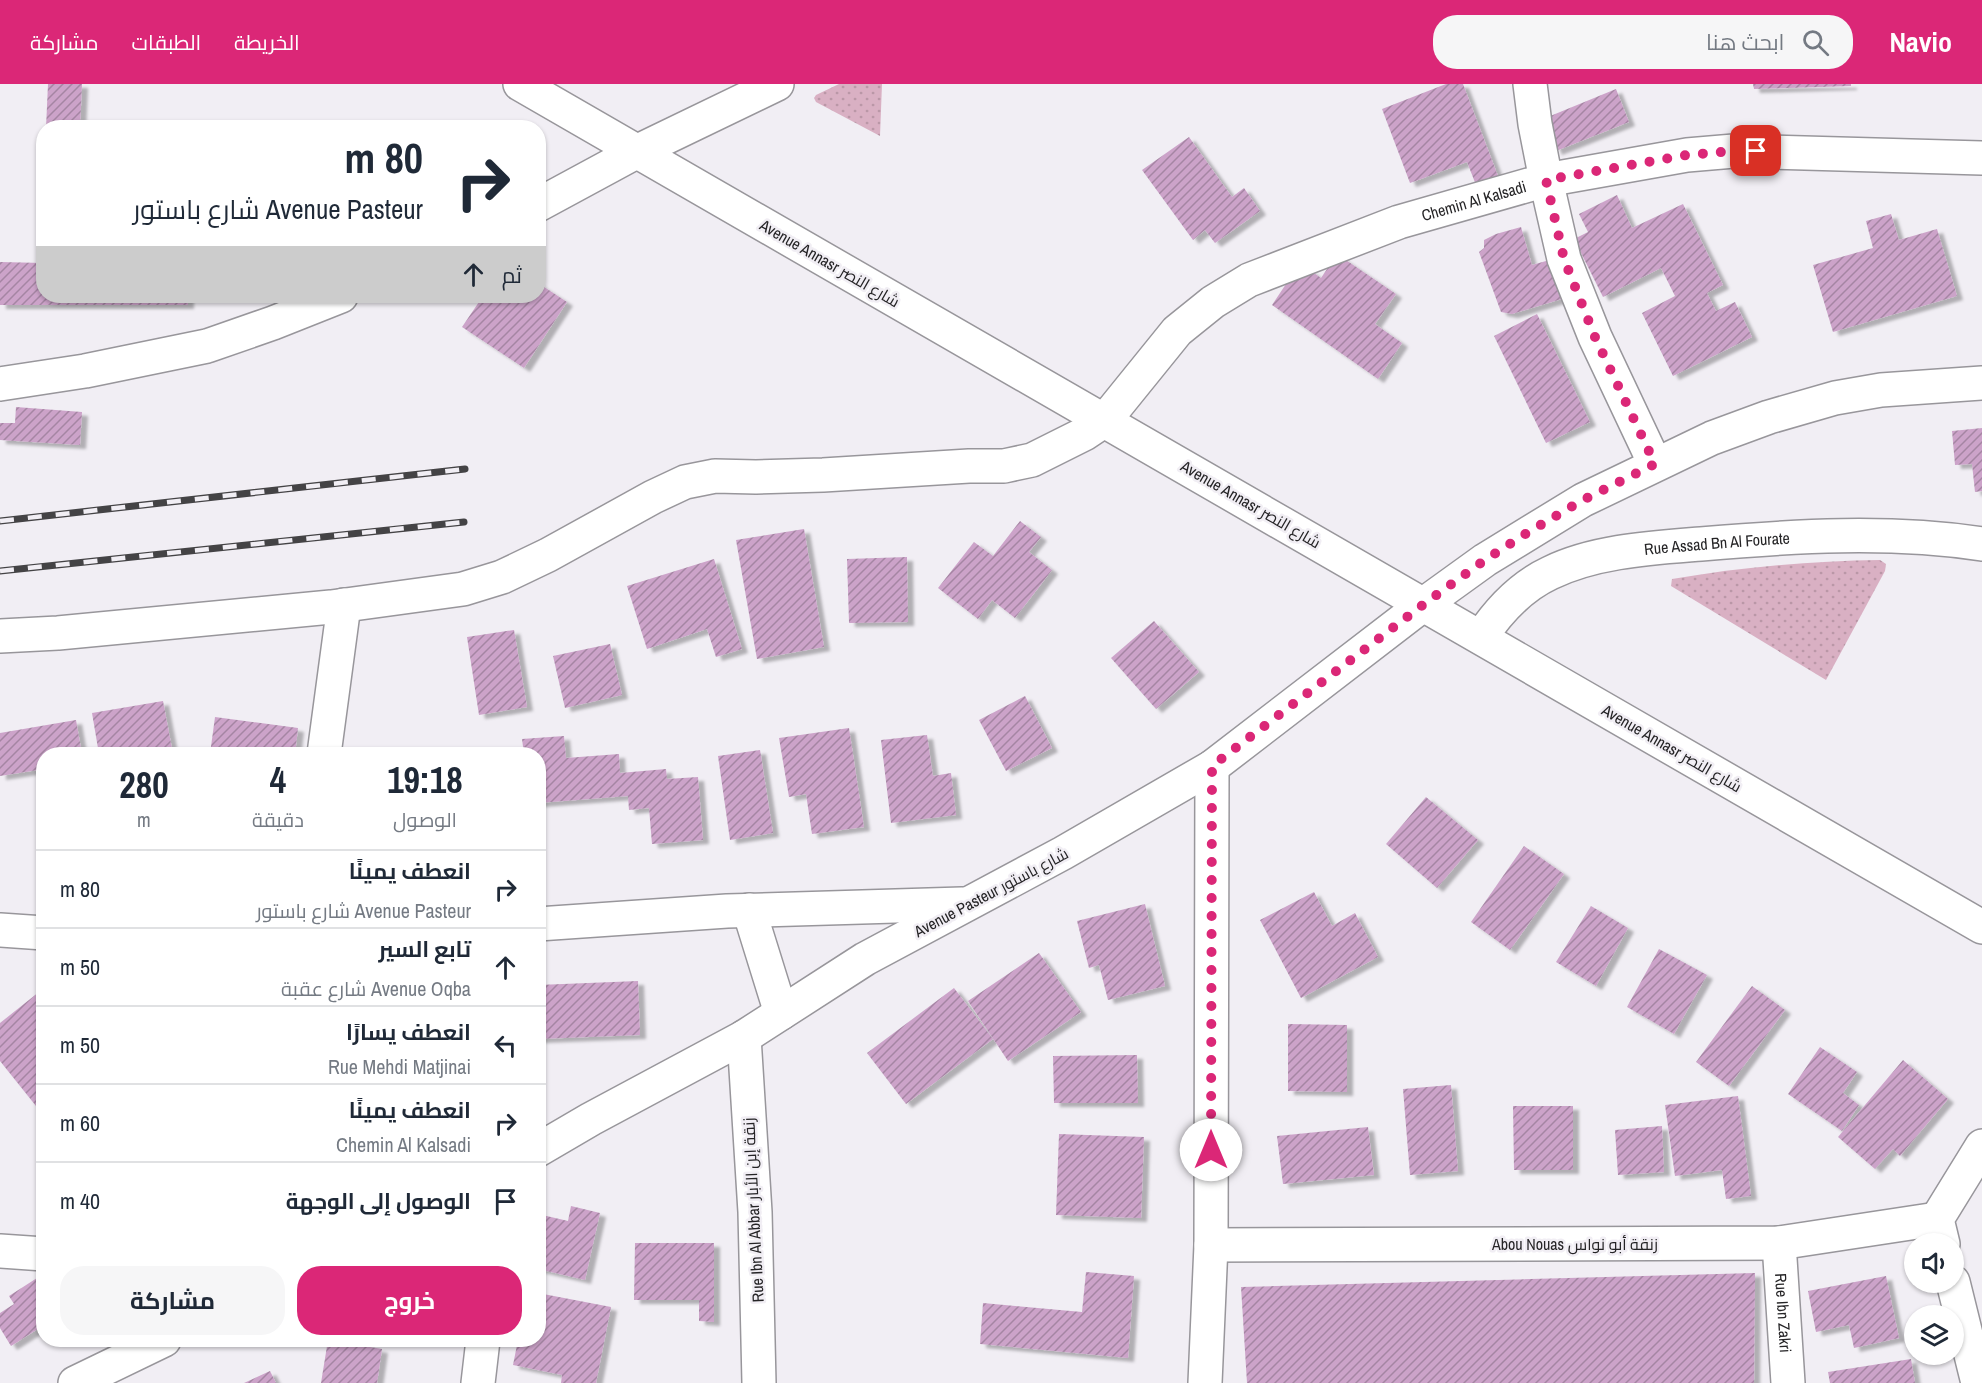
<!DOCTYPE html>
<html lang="ar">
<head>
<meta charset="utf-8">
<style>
  :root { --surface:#fff; --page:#f6f6f7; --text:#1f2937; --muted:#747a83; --line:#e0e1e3; --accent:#db2777 }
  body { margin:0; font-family:"Archivo Narrow",Cairo,sans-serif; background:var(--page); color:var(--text); direction:rtl; height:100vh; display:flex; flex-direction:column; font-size:22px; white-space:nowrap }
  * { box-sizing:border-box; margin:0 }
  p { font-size:20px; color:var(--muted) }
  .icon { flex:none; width:33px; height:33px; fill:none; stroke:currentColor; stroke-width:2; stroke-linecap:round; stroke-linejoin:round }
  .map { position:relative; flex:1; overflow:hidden; direction:ltr }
  .side { position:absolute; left:36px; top:663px; width:510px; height:600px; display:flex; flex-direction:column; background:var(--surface); border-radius:24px; box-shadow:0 2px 4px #0004; direction:rtl }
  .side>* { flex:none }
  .top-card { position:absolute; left:36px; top:36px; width:510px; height:183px; border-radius:24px; box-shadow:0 2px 4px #0004; direction:rtl; background:#fff; color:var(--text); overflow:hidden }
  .fabs { position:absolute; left:1904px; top:1149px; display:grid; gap:12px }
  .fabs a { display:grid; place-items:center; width:60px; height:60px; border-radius:50%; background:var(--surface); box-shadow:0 2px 4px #0004; font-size:30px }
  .pin { position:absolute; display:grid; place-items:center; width:51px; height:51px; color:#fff; margin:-26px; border-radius:12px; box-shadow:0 3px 9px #0006 }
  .me { position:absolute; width:66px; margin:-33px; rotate:0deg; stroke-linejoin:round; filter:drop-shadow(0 0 4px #0008) }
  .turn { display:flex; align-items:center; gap:21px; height:126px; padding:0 24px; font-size:27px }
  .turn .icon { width:78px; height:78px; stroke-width:2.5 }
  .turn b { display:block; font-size:42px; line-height:51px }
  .then { display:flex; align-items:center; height:57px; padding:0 24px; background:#0003; gap:12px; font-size:22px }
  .eta { display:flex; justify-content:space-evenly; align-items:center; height:102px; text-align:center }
  .eta b { font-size:36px; font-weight:700; line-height:42px }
  .cta { display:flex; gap:12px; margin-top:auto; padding:12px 24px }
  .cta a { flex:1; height:69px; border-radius:24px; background:var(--accent); color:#fff; font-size:24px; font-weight:700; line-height:69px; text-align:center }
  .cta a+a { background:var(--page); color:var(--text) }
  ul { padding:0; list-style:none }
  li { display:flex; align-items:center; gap:18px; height:78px; padding:0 24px; border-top:2px solid var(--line) }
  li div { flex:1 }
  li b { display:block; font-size:22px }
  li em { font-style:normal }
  header { display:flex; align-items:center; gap:36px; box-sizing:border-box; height:84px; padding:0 30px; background:var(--accent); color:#fff }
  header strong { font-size:28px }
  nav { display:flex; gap:33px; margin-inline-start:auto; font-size:21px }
  .search { width:420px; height:54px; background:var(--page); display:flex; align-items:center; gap:15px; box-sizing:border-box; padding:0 21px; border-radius:24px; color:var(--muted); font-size:22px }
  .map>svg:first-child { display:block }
  .grass { fill:url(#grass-dots) }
  .building { fill:url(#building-hatch); filter:url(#shadow) }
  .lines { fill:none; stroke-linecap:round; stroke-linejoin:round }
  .minor-casing { stroke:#98969b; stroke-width:36 }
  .major-casing { stroke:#98969b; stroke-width:36 }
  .minor { stroke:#fff; stroke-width:33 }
  .major { stroke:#fff; stroke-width:33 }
  .rail-casing { stroke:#444345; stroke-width:7 }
  .rail { stroke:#f1eef4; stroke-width:4.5; stroke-dasharray:14; stroke-linecap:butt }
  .route { stroke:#db2777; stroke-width:10; stroke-dasharray:0 18 }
  .labels { text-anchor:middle; stroke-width:5; stroke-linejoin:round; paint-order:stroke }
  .street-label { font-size:16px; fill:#252426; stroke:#f1eef4 }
</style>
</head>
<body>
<header>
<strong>Navio</strong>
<div class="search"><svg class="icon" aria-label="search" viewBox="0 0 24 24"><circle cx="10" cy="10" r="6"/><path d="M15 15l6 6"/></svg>ابحث هنا</div>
<nav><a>الخريطة</a><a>الطبقات</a><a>مشاركة</a></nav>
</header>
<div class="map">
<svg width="1982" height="1299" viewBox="0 0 1982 1299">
  <defs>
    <pattern id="grass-dots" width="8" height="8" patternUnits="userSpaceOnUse" patternTransform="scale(1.5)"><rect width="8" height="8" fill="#d9b0c3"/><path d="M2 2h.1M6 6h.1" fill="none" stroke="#ba97a7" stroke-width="1.8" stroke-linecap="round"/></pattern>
    <pattern id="building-hatch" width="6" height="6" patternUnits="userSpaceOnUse" patternTransform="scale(1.5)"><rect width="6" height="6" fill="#cca3c9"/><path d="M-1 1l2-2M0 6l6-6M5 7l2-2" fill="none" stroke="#a585a3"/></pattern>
    <filter id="shadow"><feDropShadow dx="6" dy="4" stdDeviation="1.5" flood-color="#0004"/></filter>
  </defs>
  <rect width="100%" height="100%" fill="#f1eef4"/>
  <g class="grass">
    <path d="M839,0H882L880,52L816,18L814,14L816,11Z"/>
    <path d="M1880,476L1886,480L1885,487L1826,596L1671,502L1672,495C1741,483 1809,477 1880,476Z"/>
  </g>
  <g class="building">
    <path d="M48,0H82L80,44H46Z"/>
    <path d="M1446,0H1463L1498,92L1476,101L1467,78L1410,99L1382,25Z"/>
    <path d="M1753,0H1851V2L1754,5Z"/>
    <path d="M1616,5L1629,38L1556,67L1543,35Z"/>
    <path d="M1189,53L1232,113L1244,104L1260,127L1215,159L1205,146L1193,156L1142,86Z"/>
    <path d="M1617,111L1632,144L1683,120L1723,201L1707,209L1716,227L1735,218L1752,253L1673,292L1642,229L1675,212L1661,184L1603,213L1574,155L1588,148L1579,130Z"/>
    <path d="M1891,130L1899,156L1937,145L1957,212L1833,248L1813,181L1873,164L1866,137Z"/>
    <path d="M1521,143L1532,181L1553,175L1565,214L1512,230L1501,228L1479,168L1484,164V156L1496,150Z"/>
    <path d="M1337,170L1396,210L1375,240L1402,259L1378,295L1272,221L1300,179L1321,194Z"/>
    <path d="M0,178L44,179V212H188V221H0Z"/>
    <path d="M538,199L567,218L524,284L462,243L483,212H538Z"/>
    <path d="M1537,230L1590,338L1546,359L1494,252Z"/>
    <path d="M16,323L82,328L80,361L0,356V339H15Z"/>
    <path d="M1982,344V407L1975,408L1972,380L1955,381L1952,347Z"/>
    <path d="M1020,437L1041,453L1029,468L1052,486L1015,534L992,516L978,535L938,504L974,458L993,472Z"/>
    <path d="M804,445L824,563L757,575L736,456Z"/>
    <path d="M907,473L908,538L849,539L847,475Z"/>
    <path d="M714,475L742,565L716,573L707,545L647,565L627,502Z"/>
    <path d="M1154,537L1199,588L1156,625L1111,574Z"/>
    <path d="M514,546L527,623L479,631L467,553Z"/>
    <path d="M610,560L622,611L565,624L553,572Z"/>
    <path d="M1025,612L1052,664L1006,687L979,636Z"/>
    <path d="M163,617L173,670H99L92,629Z"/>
    <path d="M215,633L298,644L295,670H210Z"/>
    <path d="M76,636L82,670H44V685L0,692V649Z"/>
    <path d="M849,644L864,743L812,750L806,710L789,713L779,654Z"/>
    <path d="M927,651L933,692L951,689L956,731L891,739L881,656Z"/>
    <path d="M564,652L566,674L619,670L620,689L666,685L667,695L698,693L703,756L652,760L649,724L629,726L628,712L538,719V670H524L522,655Z"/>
    <path d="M760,666L773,749L730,756L718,672Z"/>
    <path d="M1426,713L1478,756L1437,804L1386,760Z"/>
    <path d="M1524,762L1564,790L1510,866L1471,838Z"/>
    <path d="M1314,808L1332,842L1355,829L1378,873L1301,914L1260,836Z"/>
    <path d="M1145,820L1165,902L1108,916L1099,881L1089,884L1077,837Z"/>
    <path d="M1591,822L1628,844L1596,902L1556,878Z"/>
    <path d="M1659,865L1707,891L1674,950L1627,923Z"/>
    <path d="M1039,869L1081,928L1008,977L968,917Z"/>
    <path d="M638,897L640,951L538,955V901Z"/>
    <path d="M1752,902L1785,926L1729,1002L1696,978Z"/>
    <path d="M44,904V1032L0,977V939Z"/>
    <path d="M954,904L993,955L906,1020L867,969Z"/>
    <path d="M1288,940L1347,941V1008L1288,1007Z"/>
    <path d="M1820,963L1857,988L1843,1009L1859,1021L1842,1047L1788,1010Z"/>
    <path d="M1137,971L1138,1019H1054L1053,972Z"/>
    <path d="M1903,976L1948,1015L1900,1072L1893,1065L1875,1085L1838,1053Z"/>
    <path d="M1451,1001L1458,1087L1410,1091L1403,1005Z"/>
    <path d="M1738,1012L1751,1112L1726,1115L1722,1086L1675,1092L1665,1021Z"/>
    <path d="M1513,1022H1573V1086H1514Z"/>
    <path d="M1662,1042L1664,1088L1618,1091L1615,1046Z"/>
    <path d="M1368,1043L1374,1091L1283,1100L1277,1052Z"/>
    <path d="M1059,1050L1144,1053L1141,1134L1056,1131Z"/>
    <path d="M571,1122L600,1129L585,1196L538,1185V1130L568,1137Z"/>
    <path d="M635,1159H714V1238L699,1237V1216H634Z"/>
    <path d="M1086,1188L1134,1192L1128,1274L980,1260L983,1219L1082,1228Z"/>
    <path d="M1755,1189L1754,1299H1247L1241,1203Z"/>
    <path d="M1886,1192L1899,1254L1854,1264L1849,1241L1816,1248L1808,1207Z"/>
    <path d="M37,1194L44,1204V1241L11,1262L0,1244V1229L14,1220L9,1212Z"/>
    <path d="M538,1209L611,1223L596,1299H561L562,1291L513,1281L518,1256H538Z"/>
    <path d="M328,1256L382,1265L377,1299H321Z"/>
    <path d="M1911,1275L1915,1299H1830L1828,1288Z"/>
    <path d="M270,1287L276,1299H244Z"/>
  </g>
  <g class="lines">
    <g class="minor-casing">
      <g id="minor">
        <path d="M1530,0L1535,40L1546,96L1564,175L1595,253L1655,380"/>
        <path d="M538,121L636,68L777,0"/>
        <path d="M0,300L85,287L207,262L273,239L341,212"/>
        <path id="s1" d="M0,552L58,549L331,523L463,505L502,493L548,471L653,413L685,398L715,392L756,393L823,391L969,382H1004L1032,376L1084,350L1105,336L1177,247L1213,218L1249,196L1399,138L1546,96L1687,71L1734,67L1982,74"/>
        <path id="s2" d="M1481,553C1499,526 1520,503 1550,489C1595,467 1651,464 1701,460C1794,452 1889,446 1982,460"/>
        <path d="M324,670L344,521"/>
        <path d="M749,826L781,929"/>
        <path d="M538,840L727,827L962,820"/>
        <path d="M0,846L44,849"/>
        <path d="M744,953L755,1128L759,1299"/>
        <path d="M538,1066L591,1035L744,953L865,875L1063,769L1212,683L1424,520L1485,476L1583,416L1712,354L1769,333L1835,314L1881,306L1982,299"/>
        <path id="s3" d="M1779,1159L1788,1299"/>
        <path d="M1943,1160L1937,1135L1982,1062"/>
        <path d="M1211,1161L1779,1159L1937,1135"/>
        <path d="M0,1167L44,1170"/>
        <path d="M1953,1198L1978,1299"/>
        <path d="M75,1299L164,1256"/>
        <path d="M478,1299L483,1256"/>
        <path d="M1205,1299L1211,1161L1212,683"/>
      </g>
    </g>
    <g class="major-casing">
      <path id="major" d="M520,0L1982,843"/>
    </g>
    <use href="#minor" class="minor"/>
    <use href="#major" class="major"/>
    <g class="rail-casing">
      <g id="rail">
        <path d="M0,437L465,385"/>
        <path d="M0,487L464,438"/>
      </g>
    </g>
    <use href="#rail" class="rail"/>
  </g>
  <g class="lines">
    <path class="route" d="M1211,1066L1212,682L1424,520L1485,476L1527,449L1583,416L1655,380L1595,253L1564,175L1546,96L1687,71L1734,67H1756"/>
  </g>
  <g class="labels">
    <g class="street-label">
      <text dy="6" stroke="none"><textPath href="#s1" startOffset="1586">Chemin Al Kalsadi</textPath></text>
      <text transform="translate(830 179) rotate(30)" y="6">Avenue Annasr شارع النصر</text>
      <text transform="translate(1251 420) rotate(30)" y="6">Avenue Annasr شارع النصر</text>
      <text dy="6" stroke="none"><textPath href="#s2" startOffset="266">Rue Assad Bn Al Fourate</textPath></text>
      <text transform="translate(1672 664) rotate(30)" y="6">Avenue Annasr شارع النصر</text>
      <text transform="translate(991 808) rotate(-28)" y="6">Avenue Pasteur شارع باستور</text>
      <text transform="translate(753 1126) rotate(-93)" y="6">Rue Ibn Al Abbar زنقة إبن الأبار</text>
      <text x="1575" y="1166">Abou Nouas زنقة أبو نواس</text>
      <text dy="6" stroke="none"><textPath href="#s3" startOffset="70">Rue Ibn Zakri</textPath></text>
    </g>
  </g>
</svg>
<div class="fabs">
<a><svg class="icon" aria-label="sound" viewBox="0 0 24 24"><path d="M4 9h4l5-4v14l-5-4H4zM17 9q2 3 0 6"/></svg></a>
<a><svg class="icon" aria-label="layers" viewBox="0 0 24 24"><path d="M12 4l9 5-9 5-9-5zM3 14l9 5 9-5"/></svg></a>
</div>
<div class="pin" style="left:1756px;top:67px;background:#d93025"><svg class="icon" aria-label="arrive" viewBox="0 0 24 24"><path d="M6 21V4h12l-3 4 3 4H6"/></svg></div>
<svg class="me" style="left:1211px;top:1066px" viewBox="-20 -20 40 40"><circle r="19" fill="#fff"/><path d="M0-13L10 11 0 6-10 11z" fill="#db2777"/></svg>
<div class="top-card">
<div class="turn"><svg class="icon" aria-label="right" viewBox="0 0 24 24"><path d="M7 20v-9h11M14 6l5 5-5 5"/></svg><div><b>80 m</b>Avenue Pasteur شارع باستور</div></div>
<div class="then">ثم<svg class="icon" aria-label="ahead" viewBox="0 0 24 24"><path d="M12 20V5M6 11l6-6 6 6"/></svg></div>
</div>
<section class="side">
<div class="eta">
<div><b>19:18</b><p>الوصول</p></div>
<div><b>4</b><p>دقيقة</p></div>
<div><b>280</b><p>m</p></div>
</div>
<ul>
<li><svg class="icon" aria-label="right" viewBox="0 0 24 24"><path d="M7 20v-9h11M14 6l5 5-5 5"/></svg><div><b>انعطف يمينًا</b><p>Avenue Pasteur شارع باستور</p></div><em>80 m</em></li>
<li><svg class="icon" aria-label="ahead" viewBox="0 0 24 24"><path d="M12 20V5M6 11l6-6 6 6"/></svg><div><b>تابع السير</b><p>Avenue Oqba شارع عقبة</p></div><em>50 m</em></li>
<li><svg class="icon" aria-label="left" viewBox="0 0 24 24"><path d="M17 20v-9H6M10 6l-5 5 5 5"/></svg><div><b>انعطف يسارًا</b><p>Rue Mehdi Matjinai</p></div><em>50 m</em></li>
<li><svg class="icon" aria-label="right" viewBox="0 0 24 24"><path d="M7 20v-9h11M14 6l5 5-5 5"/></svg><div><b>انعطف يمينًا</b><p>Chemin Al Kalsadi</p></div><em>60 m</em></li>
<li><svg class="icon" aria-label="arrive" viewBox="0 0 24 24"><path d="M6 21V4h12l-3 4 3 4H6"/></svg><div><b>الوصول إلى الوجهة</b></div><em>40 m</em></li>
</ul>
<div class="cta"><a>خروج</a><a>مشاركة</a></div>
</section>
</div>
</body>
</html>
